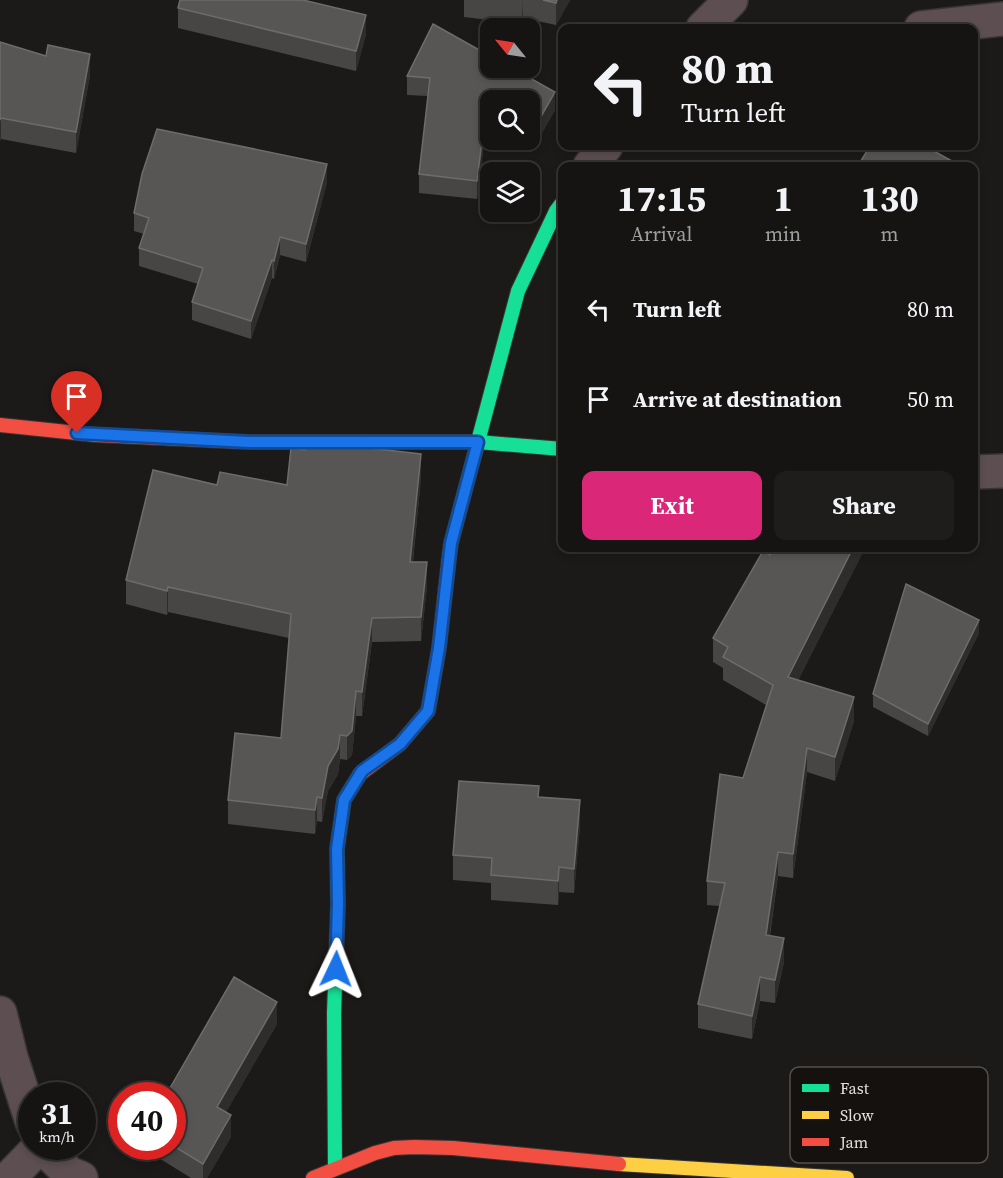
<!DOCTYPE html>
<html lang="en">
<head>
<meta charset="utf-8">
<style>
  :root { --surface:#151412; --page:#1e1d1b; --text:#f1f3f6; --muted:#9d9e9f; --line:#343332; --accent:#db2777 }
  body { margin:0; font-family:"Source Serif 4",serif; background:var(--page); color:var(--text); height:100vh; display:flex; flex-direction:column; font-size:22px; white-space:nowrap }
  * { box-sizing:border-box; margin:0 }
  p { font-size:20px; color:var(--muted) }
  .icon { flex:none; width:33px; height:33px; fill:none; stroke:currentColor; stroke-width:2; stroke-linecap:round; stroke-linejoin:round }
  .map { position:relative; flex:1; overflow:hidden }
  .side { position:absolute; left:558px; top:162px; width:420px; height:390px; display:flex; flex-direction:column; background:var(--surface); border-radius:12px; box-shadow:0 3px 9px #0003,0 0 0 2px var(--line) }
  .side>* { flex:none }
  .banner { position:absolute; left:558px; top:24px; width:420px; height:126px; border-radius:12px; box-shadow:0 3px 9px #0003,0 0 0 2px var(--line); background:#151412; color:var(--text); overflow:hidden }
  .needle { width:39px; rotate:300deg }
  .controls { position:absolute; left:480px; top:18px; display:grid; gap:12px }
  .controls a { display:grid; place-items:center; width:60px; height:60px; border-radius:12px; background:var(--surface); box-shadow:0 3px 9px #0003,0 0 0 2px var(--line); font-size:30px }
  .speed { position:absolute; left:18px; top:1082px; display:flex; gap:12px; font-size:30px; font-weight:700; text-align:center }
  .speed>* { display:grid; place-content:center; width:78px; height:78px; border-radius:50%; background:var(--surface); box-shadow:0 3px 9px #0003,0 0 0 2px var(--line); line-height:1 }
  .speed small { font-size:15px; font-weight:400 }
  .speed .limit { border:9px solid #d22; background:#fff; color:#111 }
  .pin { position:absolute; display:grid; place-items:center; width:51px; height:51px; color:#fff; margin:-62px -26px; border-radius:50% 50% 50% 0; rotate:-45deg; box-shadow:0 0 6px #0007 }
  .pin .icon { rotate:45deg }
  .me { position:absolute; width:66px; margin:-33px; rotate:2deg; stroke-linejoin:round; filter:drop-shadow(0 0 4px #0008) }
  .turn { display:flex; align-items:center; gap:21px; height:126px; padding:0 24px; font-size:27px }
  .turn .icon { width:78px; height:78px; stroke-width:2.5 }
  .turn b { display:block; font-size:42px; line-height:51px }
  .eta { display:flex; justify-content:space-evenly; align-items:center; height:102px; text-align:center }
  .eta b { font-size:36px; font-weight:700; line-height:42px }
  .cta { display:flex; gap:12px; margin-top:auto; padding:12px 24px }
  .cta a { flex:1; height:69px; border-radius:12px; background:var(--accent); color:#fff; font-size:24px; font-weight:700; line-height:69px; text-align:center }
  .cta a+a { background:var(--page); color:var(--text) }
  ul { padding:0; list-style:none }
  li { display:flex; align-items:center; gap:18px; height:90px; padding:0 24px }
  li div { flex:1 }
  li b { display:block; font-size:22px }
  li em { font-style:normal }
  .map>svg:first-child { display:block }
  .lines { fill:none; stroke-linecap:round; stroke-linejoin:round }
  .street-casing { stroke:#373634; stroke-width:36 }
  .fast-casing { stroke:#373634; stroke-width:16 }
  .slow-casing { stroke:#373634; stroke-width:16 }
  .jam-casing { stroke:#373634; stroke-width:16 }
  .street { stroke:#5c4e51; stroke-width:33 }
  .fast { stroke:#16e098; stroke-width:14 }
  .slow { stroke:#ffcf43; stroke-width:14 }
  .jam { stroke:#f24e42; stroke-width:14 }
  .wall { fill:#484644 }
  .shaded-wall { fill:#2f2d2c }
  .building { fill:#585655; stroke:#6e6c6a; stroke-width:1.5 }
  .route-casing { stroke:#114b97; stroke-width:15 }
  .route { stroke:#1a73e8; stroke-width:10 }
  .key { fill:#14110e; stroke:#524f4c; stroke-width:1.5 }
  .key-label { font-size:16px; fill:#e2e0dd }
</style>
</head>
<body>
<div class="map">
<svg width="1003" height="1178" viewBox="0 0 1003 1178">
  <rect width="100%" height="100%" fill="#1c1a18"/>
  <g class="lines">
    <g class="street-casing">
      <g id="street">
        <path d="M703,28L731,0"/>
        <path d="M921,28L1003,19"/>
        <path d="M590,166L606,146"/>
        <path d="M974,472L1003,471"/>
        <path d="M0,1013L11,1057L32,1122"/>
        <path d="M41,1146L69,1173L81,1178"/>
        <path d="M9,1178L40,1146"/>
      </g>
    </g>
    <g class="fast-casing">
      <g id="fast">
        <path d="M361,442H478L562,449"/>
        <path d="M449,558L451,543L518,291L556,211L562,203"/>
        <path d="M335,1167L334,1013L338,904L337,849L344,800L360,774"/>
      </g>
    </g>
    <g class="slow-casing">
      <path id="slow" d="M619,1164L847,1178"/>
    </g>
    <g class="jam-casing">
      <g id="jam">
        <path d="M0,425L96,435L249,442H361"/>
        <path d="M360,774L400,744L428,711L439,648L449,558"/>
        <path d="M313,1178L375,1153L394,1148L414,1147L453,1148L619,1164"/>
      </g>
    </g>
    <use href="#street" class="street"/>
    <use href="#fast" class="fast"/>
    <use href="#slow" class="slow"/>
    <use href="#jam" class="jam"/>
  </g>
  <g class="wall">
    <path d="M464,0H570L556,25L523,18L522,24L464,17Z"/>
    <path d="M178,8L366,34L356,71L178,28Z"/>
    <path d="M433,24L555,110L531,152L508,140H530V100H490V130L486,128L477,199L419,193V174L428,96L407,95V76Z"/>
    <path d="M0,42L90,75L76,153L1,139L0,141Z"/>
    <path d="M327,182L306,262L280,255L274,279L272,278L251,339L192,320V302L198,284L139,266V248L144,234L134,231V213Z"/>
    <path d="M421,478L413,562L427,586L421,641L372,642L362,716H356L352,755L347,760L340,759L338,774L328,791L322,822L317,821L315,834L228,824V800L281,738L289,638L168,612L167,615L126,604V580L217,485H287Z"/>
    <path d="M865,548L798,680L854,721L835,781L807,772L793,878L778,876L770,936L784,962L775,1003L760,1001L752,1039L698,1028V1004L720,906L707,905V881L743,778L766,705L723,680V668L713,662V638L770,555Z"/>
    <path d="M979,633L928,736L873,707V694Z"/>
    <path d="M539,797L580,825L574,893L559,892L558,905L491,900V883L453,880V855Z"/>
    <path d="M277,1024L226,1112L231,1137L207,1178H191L146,1150V1146H172V1095Z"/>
  </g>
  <g class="shaded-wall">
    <path d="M522,0L523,18L522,24Z"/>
    <path d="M557,0H570L556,25V3Z"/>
    <path d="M366,15V34L356,71V51Z"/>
    <path d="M90,54V75L76,153V132Z"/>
    <path d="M555,92V110L531,152V134Z"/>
    <path d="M486,109V128L477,199V181Z"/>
    <path d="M1,118V139L0,141V120Z"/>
    <path d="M327,164V182L306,262V244Z"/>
    <path d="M280,237V255L274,279V261Z"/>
    <path d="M272,260V278L251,339V321Z"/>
    <path d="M421,454V478L410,587V562Z"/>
    <path d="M853,548H865L788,701V677Z"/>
    <path d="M427,562V586L421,641V617Z"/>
    <path d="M168,587V612L167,615V591Z"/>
    <path d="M372,618V642L362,716V692Z"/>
    <path d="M979,620V633L928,736V724Z"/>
    <path d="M356,691V716L352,755L347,760V736Z"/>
    <path d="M854,697V721L835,781V757Z"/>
    <path d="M340,735V759L338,774L328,791L322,822V798L328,766Z"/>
    <path d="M807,748V772L793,878V854Z"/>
    <path d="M317,797V821L315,834V810Z"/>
    <path d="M580,800V825L574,893V869Z"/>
    <path d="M778,852V876L766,959V935Z"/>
    <path d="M559,867V892L558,905V881Z"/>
    <path d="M784,938V962L775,1003V980Z"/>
    <path d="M760,977V1001L752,1039V1016Z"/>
    <path d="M277,1002V1024L217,1128V1107Z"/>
    <path d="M231,1115V1137L207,1178H203V1164Z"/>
  </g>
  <g class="building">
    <path d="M180,0H303L366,15L356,51L178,8Z"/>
    <path d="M543,0H557L556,3Z"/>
    <path d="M433,24L490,56V68H512L555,92L531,134L530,133V100H490V112L486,109L477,181L419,174L430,78L407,76Z"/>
    <path d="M0,42L46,56L48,45L90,54L76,132L1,118L0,120Z"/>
    <path d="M157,129L327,164L306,244L280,237L274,261L272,260L251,321L192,302L203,268L139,248L149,218L134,213L142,174Z"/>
    <path d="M870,146H925L959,165L958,166H862L859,164Z"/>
    <path d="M307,441L421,454L410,562H427L421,617L372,618L362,692L356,691L352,731L347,736L340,735L338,749L328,766L322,798L317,797L315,810L228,800L235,733L281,738L291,614L168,587L167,591L126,580L153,470L217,485L220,472L287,485L291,448L305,450Z"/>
    <path d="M774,548H853L788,677L854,697L835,757L807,748L793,854L778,852L766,935L784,938L775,980L760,977L752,1016L698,1004L725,883L707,881L720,774L743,778L773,685L723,657L728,647L713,638L763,551L770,555Z"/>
    <path d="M906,584L979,620L928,724L873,694Z"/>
    <path d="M459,781L539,786L538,797L580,800L574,869L559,867L558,881L491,875L492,858L453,855Z"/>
    <path d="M234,977L277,1002L217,1107L231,1115L203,1164L172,1145V1095H166Z"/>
  </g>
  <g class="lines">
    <g class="route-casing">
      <path id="route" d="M77,433L249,442H478L451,543L439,648L428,711L400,744L362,771L344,800L337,849L338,904L336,969"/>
    </g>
    <use href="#route" class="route"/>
  </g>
  <rect x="790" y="1067" width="198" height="96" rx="9" class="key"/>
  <rect x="802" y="1084" width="27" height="8" fill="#16e098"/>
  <rect x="802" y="1111" width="27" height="8" fill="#ffcf43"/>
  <rect x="802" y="1138" width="27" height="8" fill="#f24e42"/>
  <g class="key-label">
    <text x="840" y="1094">Fast</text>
    <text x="840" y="1121">Slow</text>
    <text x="840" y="1148">Jam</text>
  </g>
</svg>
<div class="controls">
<a><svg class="needle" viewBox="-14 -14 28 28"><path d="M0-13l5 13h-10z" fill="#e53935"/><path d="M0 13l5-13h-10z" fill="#9d9e9f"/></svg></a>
<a><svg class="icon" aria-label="search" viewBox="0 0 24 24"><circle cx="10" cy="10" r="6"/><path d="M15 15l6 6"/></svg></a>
<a><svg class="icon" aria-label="layers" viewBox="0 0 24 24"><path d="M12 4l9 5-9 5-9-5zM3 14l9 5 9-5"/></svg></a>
</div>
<div class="speed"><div>31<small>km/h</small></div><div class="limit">40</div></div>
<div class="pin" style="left:77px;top:433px;background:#d93025"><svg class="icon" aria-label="arrive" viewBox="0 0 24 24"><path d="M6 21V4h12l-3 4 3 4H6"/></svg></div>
<svg class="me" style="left:336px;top:969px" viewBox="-20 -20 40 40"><path d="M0-17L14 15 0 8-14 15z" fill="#1a73e8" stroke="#fff" stroke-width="4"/></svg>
<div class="banner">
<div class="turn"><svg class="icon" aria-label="left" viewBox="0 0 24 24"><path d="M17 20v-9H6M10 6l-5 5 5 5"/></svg><div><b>80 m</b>Turn left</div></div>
</div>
<section class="side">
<div class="eta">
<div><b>17:15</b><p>Arrival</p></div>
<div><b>1</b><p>min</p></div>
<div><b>130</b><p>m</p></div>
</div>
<ul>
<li><svg class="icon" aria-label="left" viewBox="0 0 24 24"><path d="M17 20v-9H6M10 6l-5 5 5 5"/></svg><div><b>Turn left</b></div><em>80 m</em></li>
<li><svg class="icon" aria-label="arrive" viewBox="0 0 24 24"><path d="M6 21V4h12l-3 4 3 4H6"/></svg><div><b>Arrive at destination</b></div><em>50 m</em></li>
</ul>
<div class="cta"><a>Exit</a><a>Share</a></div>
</section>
</div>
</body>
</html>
